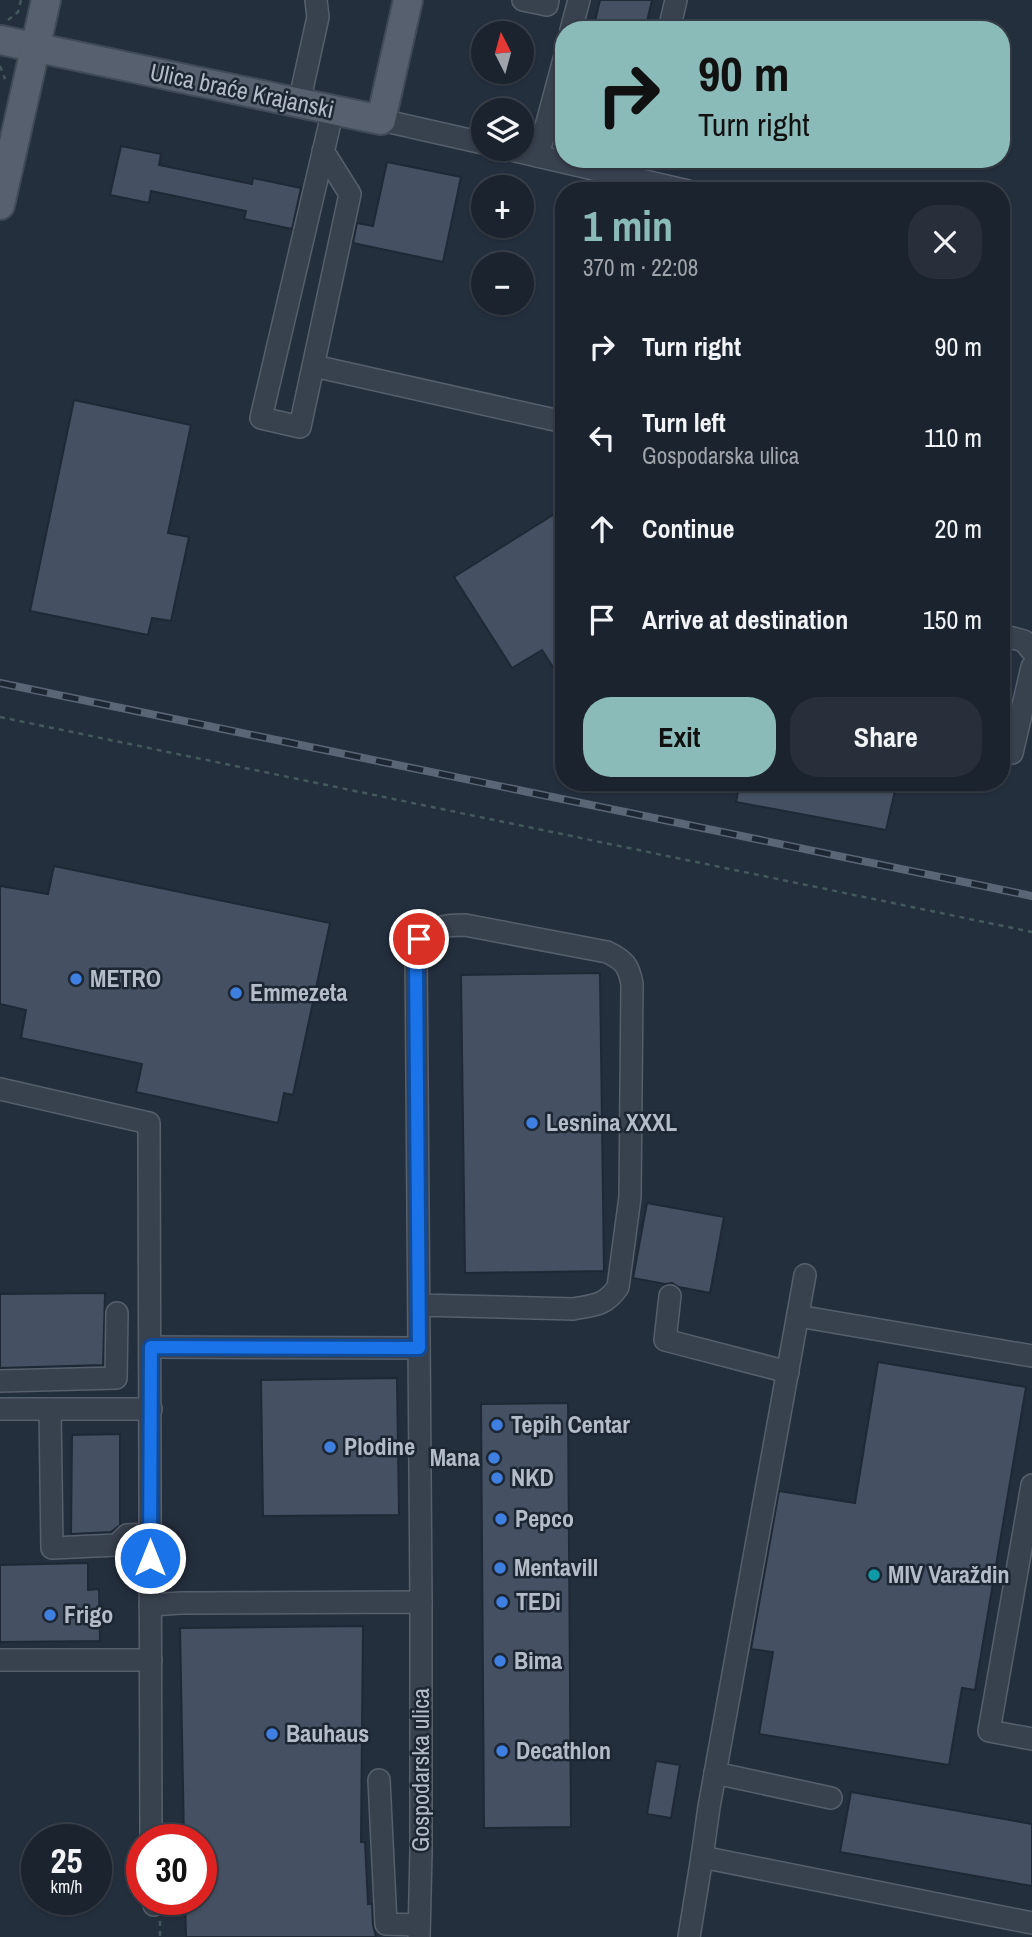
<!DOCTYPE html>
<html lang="en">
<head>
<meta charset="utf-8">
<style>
  :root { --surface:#1b232e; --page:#282f3a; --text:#f1f3f6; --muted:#a0a4aa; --line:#39404a; --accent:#8bbbb9 }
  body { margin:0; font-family:"Archivo Narrow",sans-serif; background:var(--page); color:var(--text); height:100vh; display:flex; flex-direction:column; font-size:26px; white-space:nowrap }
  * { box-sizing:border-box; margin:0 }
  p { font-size:23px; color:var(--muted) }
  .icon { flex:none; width:38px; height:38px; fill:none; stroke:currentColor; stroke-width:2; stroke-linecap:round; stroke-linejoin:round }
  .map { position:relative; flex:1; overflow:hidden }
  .sheet { position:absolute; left:555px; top:182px; width:455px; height:609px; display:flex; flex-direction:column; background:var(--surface); border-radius:28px; box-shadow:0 2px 5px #0004,0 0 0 2px var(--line) }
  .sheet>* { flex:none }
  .guide { position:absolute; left:555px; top:21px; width:455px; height:147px; border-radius:28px; box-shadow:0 2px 5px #0004,0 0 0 2px var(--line); background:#8bbbb9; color:#111; overflow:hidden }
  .needle { width:46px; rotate:354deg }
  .controls { position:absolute; left:471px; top:21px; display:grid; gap:14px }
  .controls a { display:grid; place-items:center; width:63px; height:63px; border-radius:50%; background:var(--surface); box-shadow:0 2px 5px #0004,0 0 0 2px var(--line); font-size:35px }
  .speed { position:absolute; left:21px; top:1824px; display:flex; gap:14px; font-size:35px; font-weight:700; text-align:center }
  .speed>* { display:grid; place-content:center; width:91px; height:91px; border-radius:50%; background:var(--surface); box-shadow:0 2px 5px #0004,0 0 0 2px var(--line); line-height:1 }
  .speed small { font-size:18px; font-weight:400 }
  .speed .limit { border:10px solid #d22; background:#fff; color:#111 }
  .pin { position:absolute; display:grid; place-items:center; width:60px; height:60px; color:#fff; margin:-30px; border:4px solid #fff; border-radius:50%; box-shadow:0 2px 7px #0007 }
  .me { position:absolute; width:77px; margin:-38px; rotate:0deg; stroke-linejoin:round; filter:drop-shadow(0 0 5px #0008) }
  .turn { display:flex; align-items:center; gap:24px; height:147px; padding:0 28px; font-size:32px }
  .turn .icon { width:91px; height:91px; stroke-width:2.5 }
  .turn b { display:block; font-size:49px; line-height:60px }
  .round { display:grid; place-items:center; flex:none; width:74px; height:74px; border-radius:28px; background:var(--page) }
  .headline { display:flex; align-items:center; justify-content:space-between; height:119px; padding:0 28px }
  h1 { font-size:42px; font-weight:700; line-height:52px; color:var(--accent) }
  .cta { display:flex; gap:14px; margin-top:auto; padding:14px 28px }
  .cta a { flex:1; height:80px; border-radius:28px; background:var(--accent); color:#111; font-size:28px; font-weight:700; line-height:80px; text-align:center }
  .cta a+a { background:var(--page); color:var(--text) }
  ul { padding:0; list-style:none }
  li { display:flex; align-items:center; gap:21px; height:91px; padding:0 28px }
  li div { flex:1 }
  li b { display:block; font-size:26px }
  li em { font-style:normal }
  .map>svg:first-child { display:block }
  .building { fill:#455162; stroke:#1f2835; stroke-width:2 }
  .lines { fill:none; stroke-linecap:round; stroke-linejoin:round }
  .minor-casing { stroke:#565f6c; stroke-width:24 }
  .major-casing { stroke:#414a57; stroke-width:32 }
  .path { stroke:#44595c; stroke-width:2.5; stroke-dasharray:5 5; stroke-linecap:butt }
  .minor { stroke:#38414e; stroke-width:21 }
  .major { stroke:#56606e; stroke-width:28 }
  .rail-casing { stroke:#5a6575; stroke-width:8 }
  .rail { stroke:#1d2633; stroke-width:5; stroke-dasharray:16; stroke-linecap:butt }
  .route-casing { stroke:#114b97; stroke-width:18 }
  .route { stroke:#1a73e8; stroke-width:12 }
  .shop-dot { fill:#3f7fe0; stroke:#1d2633; stroke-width:2.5 }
  .culture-dot { fill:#0f9aa8; stroke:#1d2633; stroke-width:2.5 }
  .labels { text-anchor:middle; stroke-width:5; stroke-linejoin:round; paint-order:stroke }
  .street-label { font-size:24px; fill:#b4bcc9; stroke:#1d2633 }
  .poi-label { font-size:24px; font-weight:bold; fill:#b4bcc9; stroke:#1d2633; text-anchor:start }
</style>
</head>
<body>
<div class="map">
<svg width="1032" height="1937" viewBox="0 0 1032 1937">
  <rect width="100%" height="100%" fill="#242f3e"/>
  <g class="building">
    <path d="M600,0H652L645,30H593Z"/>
    <path d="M121,146L161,154L159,165L252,184L253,178L301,188L292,229L244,219L246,211L151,191L149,203L110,195Z"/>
    <path d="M387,162L461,177L443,262L353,243L357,223L373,226Z"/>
    <path d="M74,400L191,425L168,533L189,537L171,621L152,618L148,635L30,611Z"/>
    <path d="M564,508V684L542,650L512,668L454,577Z"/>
    <path d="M740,782H897L886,830L736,802Z"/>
    <path d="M54,866L330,923L293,1095L284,1093L278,1123L136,1092L142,1064L21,1038L26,1010L0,1004V886L48,894Z"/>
    <path d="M600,973L604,1271L465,1273L461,975Z"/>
    <path d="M647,1203L724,1217L710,1293L679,1287L672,1283L665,1284L633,1278Z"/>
    <path d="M105,1293L103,1365L0,1368V1294Z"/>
    <path d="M878,1362L1026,1387L975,1690L962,1688L949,1765L759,1734L773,1652L751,1649L779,1491L855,1503Z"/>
    <path d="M397,1378L399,1515L263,1516L261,1380Z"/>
    <path d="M568,1403L571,1827L484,1828L481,1404Z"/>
    <path d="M120,1434V1525L111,1532L71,1534L72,1435Z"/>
    <path d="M88,1563V1590L99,1589L100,1641L0,1642V1565Z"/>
    <path d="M363,1626L361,1842H365L368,1904H372L373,1925L376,1937H186L185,1899H201V1839H184L180,1628Z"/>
    <path d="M656,1761L680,1765L671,1818L647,1814Z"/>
    <path d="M851,1792L1032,1824V1886L840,1852Z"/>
  </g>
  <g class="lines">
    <g class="minor-casing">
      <g id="minor">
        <path d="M523,0L547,5L548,0"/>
        <path d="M571,30L579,0"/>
        <path d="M669,30L676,0"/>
        <path d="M299,103L318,17L316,0"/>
        <path d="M381,120L483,143"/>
        <path d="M507,149L688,191"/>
        <path d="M323,151L350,194L300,427L261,418L333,110"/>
        <path d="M538,156L564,59"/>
        <path d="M314,366L564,422"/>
        <path d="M1001,635L1024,641L1032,651"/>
        <path d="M1001,751L1012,753L1032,667"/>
        <path d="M0,1089L149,1123L151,1839"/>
        <path d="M805,1275L709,1807L702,1857L1032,1923"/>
        <path d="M670,1296L665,1340L788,1372"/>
        <path d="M419,1305L573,1309C594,1305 605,1306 618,1287L630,1197L632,984C629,966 624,960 607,952L465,925C447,925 434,926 419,939L416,948L421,1602"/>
        <path d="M798,1316L1032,1356"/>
        <path d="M151,1347L419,1348"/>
        <path d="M0,1381L116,1378L117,1313"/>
        <path d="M0,1409H151"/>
        <path d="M50,1409L52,1548L117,1545L127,1535L150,1534"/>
        <path d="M1032,1485L989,1731L1032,1739"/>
        <path d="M150,1605L181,1603L421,1602V1852L419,1937"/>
        <path d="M0,1660H151"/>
        <path d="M715,1773L831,1798"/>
        <path d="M379,1780L386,1924L419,1925"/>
        <path d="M154,1899V1905"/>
        <path d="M689,1937L702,1857"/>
      </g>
    </g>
    <g class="major-casing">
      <g id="major">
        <path d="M0,40L381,120L408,0"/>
        <path d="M0,205L46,0"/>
      </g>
    </g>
    <g class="path">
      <path d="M8,20L18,12L21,0"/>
      <path d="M0,66L5,79"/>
      <path d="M0,717L1032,932"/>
      <path d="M160,1921V1937"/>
    </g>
    <use href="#minor" class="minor"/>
    <use href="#major" class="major"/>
    <g class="rail-casing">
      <path id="rail" d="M0,683L1032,896"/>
    </g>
    <use href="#rail" class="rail"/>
  </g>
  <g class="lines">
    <g class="route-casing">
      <path id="route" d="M150,1558L151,1347L419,1348L416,960V948L419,939"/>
    </g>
    <use href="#route" class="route"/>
  </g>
  <g class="shop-dot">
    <circle cx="76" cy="979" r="7"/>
    <circle cx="236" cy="993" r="7"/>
    <circle cx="532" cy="1123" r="7"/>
    <circle cx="497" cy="1425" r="7"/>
    <circle cx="330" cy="1447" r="7"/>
    <circle cx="494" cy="1458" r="7"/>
    <circle cx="497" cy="1478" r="7"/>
    <circle cx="501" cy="1519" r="7"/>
    <circle cx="500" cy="1568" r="7"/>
    <circle cx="502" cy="1602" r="7"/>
    <circle cx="50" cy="1615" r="7"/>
    <circle cx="500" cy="1661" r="7"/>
    <circle cx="272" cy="1734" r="7"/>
    <circle cx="502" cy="1751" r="7"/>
  </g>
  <circle class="culture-dot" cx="874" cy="1575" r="7"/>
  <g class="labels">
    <g class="street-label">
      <text transform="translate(242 91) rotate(12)" y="8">Ulica braće Krajanski</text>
      <text transform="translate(421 1770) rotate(-90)" y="8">Gospodarska ulica</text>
    </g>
    <g class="poi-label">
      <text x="90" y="987">METRO</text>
      <text x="250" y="1001">Emmezeta</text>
      <text x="546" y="1131">Lesnina XXXL</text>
      <text x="511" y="1433">Tepih Centar</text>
      <text x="344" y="1455">Plodine</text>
      <text x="480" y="1466" text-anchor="end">Mana</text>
      <text x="511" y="1486">NKD</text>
      <text x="515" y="1527">Pepco</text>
      <text x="514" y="1576">Mentavill</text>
      <text x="888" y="1583">MIV Varaždin</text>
      <text x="516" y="1610">TEDi</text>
      <text x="64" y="1623">Frigo</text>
      <text x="514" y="1669">Bima</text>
      <text x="286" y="1742">Bauhaus</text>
      <text x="516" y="1759">Decathlon</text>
    </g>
  </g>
</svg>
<div class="controls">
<a><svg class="needle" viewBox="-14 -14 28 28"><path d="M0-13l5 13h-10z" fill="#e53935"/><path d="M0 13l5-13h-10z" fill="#a0a4aa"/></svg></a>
<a><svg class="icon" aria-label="layers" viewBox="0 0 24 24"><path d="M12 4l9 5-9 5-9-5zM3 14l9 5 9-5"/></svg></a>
<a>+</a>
<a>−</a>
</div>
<div class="speed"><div>25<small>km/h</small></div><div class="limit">30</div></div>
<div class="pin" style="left:419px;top:939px;background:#d93025"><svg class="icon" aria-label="arrive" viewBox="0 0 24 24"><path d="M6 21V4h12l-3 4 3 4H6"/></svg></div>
<svg class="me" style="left:150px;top:1558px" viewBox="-20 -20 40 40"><circle r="17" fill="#1a73e8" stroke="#fff" stroke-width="3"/><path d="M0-11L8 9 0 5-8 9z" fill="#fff"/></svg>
<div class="guide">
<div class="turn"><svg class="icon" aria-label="right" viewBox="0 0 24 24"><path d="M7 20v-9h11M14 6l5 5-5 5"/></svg><div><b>90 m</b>Turn right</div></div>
</div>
<section class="sheet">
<div class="headline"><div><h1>1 min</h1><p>370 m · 22:08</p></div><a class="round"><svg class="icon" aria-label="close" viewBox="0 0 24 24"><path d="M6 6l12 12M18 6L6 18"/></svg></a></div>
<ul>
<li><svg class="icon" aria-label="right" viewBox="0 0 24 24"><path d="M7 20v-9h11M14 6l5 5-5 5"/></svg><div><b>Turn right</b></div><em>90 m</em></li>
<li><svg class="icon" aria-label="left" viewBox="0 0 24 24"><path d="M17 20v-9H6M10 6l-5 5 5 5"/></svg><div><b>Turn left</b><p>Gospodarska ulica</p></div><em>110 m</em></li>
<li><svg class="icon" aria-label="ahead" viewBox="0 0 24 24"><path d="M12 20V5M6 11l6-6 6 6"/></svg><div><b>Continue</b></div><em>20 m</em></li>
<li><svg class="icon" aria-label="arrive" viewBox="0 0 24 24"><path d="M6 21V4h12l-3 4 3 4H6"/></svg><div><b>Arrive at destination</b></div><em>150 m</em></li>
</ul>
<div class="cta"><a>Exit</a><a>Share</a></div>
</section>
</div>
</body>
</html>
